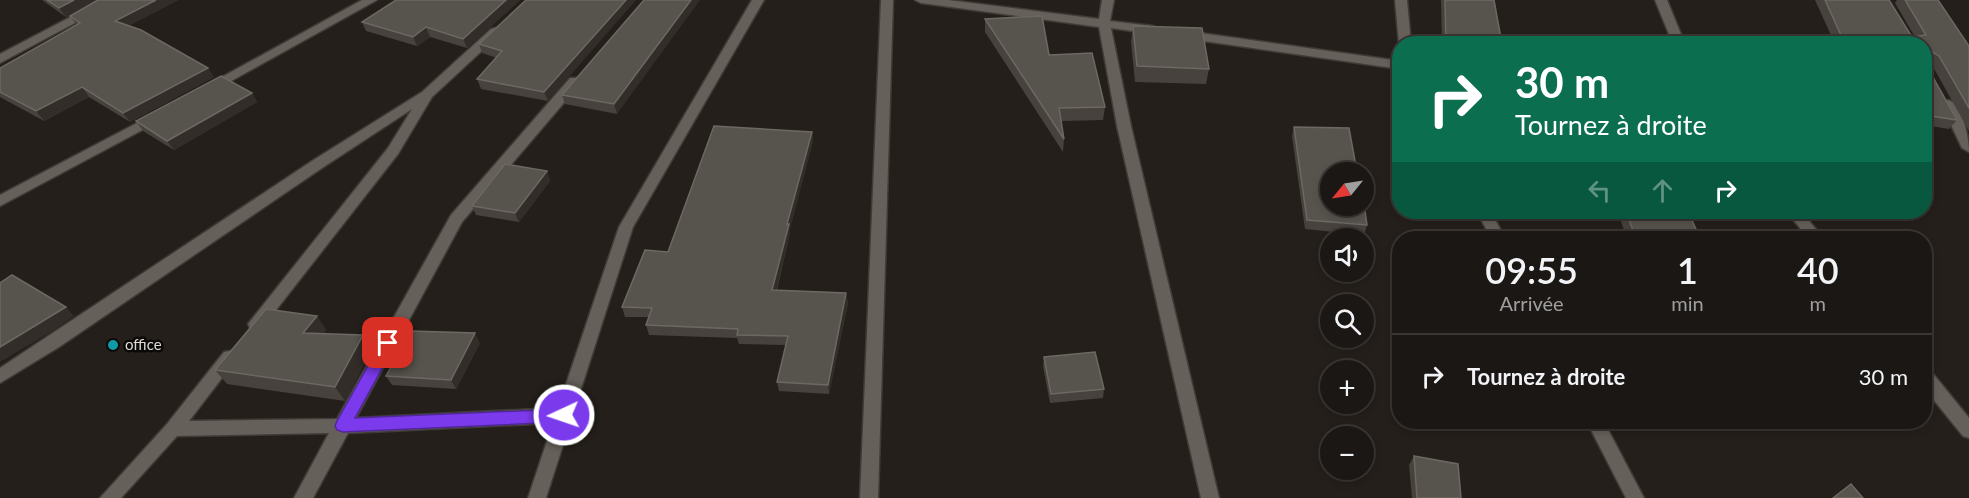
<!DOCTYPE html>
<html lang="fr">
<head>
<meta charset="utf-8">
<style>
  :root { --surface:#1b1714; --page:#24201d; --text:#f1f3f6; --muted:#a09fa0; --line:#393634 }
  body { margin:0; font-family:Lato,sans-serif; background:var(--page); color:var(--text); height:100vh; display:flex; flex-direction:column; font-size:22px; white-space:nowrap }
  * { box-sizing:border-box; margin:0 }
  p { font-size:20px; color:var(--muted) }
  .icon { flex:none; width:33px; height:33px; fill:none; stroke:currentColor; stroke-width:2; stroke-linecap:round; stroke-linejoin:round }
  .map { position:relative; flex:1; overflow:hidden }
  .sheet { position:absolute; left:1392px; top:231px; width:540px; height:198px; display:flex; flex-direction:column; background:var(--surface); border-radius:24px; box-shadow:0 3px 9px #0003,0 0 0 2px var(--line) }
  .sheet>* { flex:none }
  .hud { position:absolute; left:1392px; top:36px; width:540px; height:183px; border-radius:24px; box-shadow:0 3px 9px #0003,0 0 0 2px var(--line); background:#0b6e4f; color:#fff; overflow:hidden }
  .needle { width:39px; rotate:240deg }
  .tools { position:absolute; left:1320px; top:162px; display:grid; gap:12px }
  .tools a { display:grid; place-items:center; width:54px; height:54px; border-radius:50%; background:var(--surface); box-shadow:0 3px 9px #0003,0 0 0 2px var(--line); font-size:30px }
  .pin { position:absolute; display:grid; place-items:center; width:51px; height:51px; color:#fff; margin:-26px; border-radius:12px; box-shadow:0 3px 9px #0006 }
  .me { position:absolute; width:66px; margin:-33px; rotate:267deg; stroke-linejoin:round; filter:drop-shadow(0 0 4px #0008) }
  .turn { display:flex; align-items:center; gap:21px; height:126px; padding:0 24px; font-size:27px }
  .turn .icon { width:78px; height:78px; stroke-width:2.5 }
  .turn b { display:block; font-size:42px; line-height:51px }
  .lanes { display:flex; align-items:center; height:57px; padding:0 24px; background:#0003; justify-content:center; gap:30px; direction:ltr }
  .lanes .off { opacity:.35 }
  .eta { display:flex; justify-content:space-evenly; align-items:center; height:102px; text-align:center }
  .eta b { font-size:36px; font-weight:600; line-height:42px }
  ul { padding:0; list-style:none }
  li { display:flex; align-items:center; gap:18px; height:84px; padding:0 24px; border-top:2px solid var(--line) }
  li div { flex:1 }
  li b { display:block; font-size:22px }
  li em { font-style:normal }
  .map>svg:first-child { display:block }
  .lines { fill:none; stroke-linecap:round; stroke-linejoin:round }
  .minor-casing { stroke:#3f3b37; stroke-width:3 }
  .minor { fill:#656059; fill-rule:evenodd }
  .wall { fill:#47423d }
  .shaded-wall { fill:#322d28 }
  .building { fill:#57534d; stroke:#6c6862; stroke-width:1.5 }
  .route { fill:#7c3aed; stroke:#51269a; stroke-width:1.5 }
  .culture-dot { fill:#0f9aa8; stroke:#0b0907; stroke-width:2 }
  .labels { text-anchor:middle; stroke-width:5; stroke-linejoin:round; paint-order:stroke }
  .poi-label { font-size:15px; fill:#ddd9d6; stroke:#0b0907; text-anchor:start }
</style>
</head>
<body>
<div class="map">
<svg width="1969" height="498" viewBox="0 0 1969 498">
  <rect width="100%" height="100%" fill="#241f1a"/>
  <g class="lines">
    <g class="minor-casing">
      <g id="minor">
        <path d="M103,0H118L0,63V54Z"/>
        <path d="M362,0H377L213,91H203L202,88Z"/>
        <path d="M752,0H764L633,227L546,498H528L553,423L348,433L313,498H294L329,433L177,436L121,498H100L167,424L224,352L230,351L236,352L238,357L189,421L337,419L451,215L570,78H580V84L462,222L356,418L558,408L619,227Z"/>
        <path d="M881,0H893L878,498H860Z"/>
        <path d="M915,0H948L1099,19L1102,0H1114L1110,21L1153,26L1159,30L1153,34L1111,28L1131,126L1219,498H1201L1117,126L1099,27L921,3Z"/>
        <path d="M1395,0H1407L1411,44H1399Z"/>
        <path d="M1655,0H1667L1685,44H1673Z"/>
        <path d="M495,28L499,29V35L432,97L398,154L262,328H250L248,324L388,148L412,109L322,168L59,347L0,383V368L312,161L422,92L491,29Z"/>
        <path d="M1186,31L1400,61V69L1182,38V32Z"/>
        <path d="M1948,100C1963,104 1969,139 1969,152L1962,148L1941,104Z"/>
        <path d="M156,113L163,117L161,120L0,206V195Z"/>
        <path d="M1477,212H1491L1505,238H1491Z"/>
        <path d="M1787,212H1802L1823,238H1808Z"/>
        <path d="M1924,368L1930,370L1969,418V438L1963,436L1924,388Z"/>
        <path d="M1587,422H1604L1644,498H1626Z"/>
      </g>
    </g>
    <use href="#minor" class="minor"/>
  </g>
  <g class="wall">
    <path d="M42,0H98L66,17Z"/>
    <path d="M520,0L467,48L430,37L417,46L366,31L362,22Z"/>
    <path d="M526,0L548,101L481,89L477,79L497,58L482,53L479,44Z"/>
    <path d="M644,0L617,114L565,104L562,95Z"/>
    <path d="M1441,0H1494L1502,44H1442Z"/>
    <path d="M1815,0H1889L1912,37H1915L1895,3L1897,0H1938L1969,46V131L1932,65L1930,64L1929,70L1957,120L1949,129L1924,125V44H1835Z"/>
    <path d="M70,16L129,26L214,77L130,122L89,97L44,121L0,97V68L77,25Z"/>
    <path d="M985,19L1049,55L1105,107L1103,120L1061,121L1064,139L1063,152L985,32Z"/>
    <path d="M1133,26L1209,69L1206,84L1135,82L1131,42Z"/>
    <path d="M252,93L257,102L174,150L143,131L136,121Z"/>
    <path d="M1294,127L1367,225L1364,235L1305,229L1292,136Z"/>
    <path d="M812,132L813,141L790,228V233L777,290L846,293L848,303L829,394L779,391L777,382L786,345L739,344L737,338L649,335L646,325L649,317H625L622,307L668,252Z"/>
    <path d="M547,171L550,181L519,222L476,215L472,206Z"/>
    <path d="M1624,212H1644L1700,238H1627L1620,219Z"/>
    <path d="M317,316L326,330L323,334L372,349L345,401L227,384L215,370Z"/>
    <path d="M480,343L456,389L392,385L386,376Z"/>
    <path d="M1044,357L1104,389L1103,398L1050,403L1043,366Z"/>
    <path d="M1414,456L1461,498H1412L1409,465Z"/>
  </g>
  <g class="shaded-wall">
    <path d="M74,0H98L66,17L59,8Z"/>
    <path d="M156,0H179L121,30L115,21Z"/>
    <path d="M506,0H520L467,48L463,39Z"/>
    <path d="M626,0H636L548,101L544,92Z"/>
    <path d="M691,0H700L617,114L614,104Z"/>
    <path d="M426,27L430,37L417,46L413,37Z"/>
    <path d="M208,68L214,77L130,122L123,113Z"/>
    <path d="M82,87L89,97L44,121L36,111Z"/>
    <path d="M252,93L257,102L174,150L167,141Z"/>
    <path d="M812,132L813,141L790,228V233L774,300L772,290L787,224Z"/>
    <path d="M547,171L550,181L519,222L515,213Z"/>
    <path d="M846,293L848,303L829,394L828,385Z"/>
    <path d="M66,307L74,316L54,330L0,362V347Z"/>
    <path d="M317,316L326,330L313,347L303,333Z"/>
    <path d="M475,333L480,343L456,389L451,380Z"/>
    <path d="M363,335L372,349L345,401L335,387Z"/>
  </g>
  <g class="building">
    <path d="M47,0H74L59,8Z"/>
    <path d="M98,0H156L115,21L141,30L208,68L123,113L82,87L36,111L0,92V68L80,23L70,16Z"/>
    <path d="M396,0H506L463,39L426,27L413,37L362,22Z"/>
    <path d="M526,0H626L544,92L477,79L502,51L479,44Z"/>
    <path d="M644,0H691L614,104L562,95Z"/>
    <path d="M1445,0H1494L1502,44H1446Z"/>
    <path d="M1825,0H1889L1912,37L1926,35L1905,0H1938L1969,46V108L1939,56L1931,51L1929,70L1957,120L1924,115V44H1845Z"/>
    <path d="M1042,16L1049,55L1092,53L1105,107L1059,108L1064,139L985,19Z"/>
    <path d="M1133,26L1202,28L1209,69L1137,66Z"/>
    <path d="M221,76L252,93L167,141L136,121Z"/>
    <path d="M714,126L812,132L787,224H789L772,290L846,293L828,385L777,382L788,336L737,335L738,329L646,325L652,308L622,307L645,250L668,252Z"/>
    <path d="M1294,127L1349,128L1357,172H1330V206H1364V204L1367,225L1307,220Z"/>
    <path d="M505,164L547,171L515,213L472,206Z"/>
    <path d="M1626,212H1644L1690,216L1700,238H1636Z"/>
    <path d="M12,275L66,307L0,347V283Z"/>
    <path d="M266,309L317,316L303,333L363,335L335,387L215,370Z"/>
    <path d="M411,331L475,333L451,380L386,376Z"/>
    <path d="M1095,352L1104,389L1051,394L1044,357Z"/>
    <path d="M1414,456L1458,464L1461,498H1417Z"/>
    <path d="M1851,484L1863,498H1833Z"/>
  </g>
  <path class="route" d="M388,337L396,343L355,418L564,409L572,415L564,422L343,432L337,430L335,426L337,421L383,339Z"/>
  <circle class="culture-dot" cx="113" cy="345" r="6"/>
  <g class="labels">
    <g class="poi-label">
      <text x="125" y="350">office</text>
    </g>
  </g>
</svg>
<div class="tools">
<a><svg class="needle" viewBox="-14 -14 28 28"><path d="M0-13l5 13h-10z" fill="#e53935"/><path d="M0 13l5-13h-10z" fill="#a09fa0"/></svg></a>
<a><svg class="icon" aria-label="sound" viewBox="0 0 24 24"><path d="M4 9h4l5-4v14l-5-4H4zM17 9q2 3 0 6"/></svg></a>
<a><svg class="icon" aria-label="search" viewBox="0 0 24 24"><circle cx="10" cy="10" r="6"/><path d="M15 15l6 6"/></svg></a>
<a>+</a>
<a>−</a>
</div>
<div class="pin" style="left:388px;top:343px;background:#d93025"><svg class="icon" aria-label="arrive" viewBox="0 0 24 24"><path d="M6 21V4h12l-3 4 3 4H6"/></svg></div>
<svg class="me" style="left:564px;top:415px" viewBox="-20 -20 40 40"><circle r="17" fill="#7c3aed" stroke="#fff" stroke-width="3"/><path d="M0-11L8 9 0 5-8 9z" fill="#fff"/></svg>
<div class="hud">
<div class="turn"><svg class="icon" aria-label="right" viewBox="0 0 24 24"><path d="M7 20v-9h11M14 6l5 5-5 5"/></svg><div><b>30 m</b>Tournez à droite</div></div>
<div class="lanes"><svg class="icon off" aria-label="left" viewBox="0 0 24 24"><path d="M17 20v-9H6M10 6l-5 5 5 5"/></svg><svg class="icon off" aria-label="ahead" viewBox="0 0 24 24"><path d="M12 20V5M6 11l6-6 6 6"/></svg><svg class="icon" aria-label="right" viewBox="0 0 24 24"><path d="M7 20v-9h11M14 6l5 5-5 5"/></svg></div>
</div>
<section class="sheet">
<div class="eta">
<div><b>09:55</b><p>Arrivée</p></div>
<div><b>1</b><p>min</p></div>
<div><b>40</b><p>m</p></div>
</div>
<ul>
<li><svg class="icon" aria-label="right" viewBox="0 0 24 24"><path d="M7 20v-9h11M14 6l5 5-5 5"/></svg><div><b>Tournez à droite</b></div><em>30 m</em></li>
</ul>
</section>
</div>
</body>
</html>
